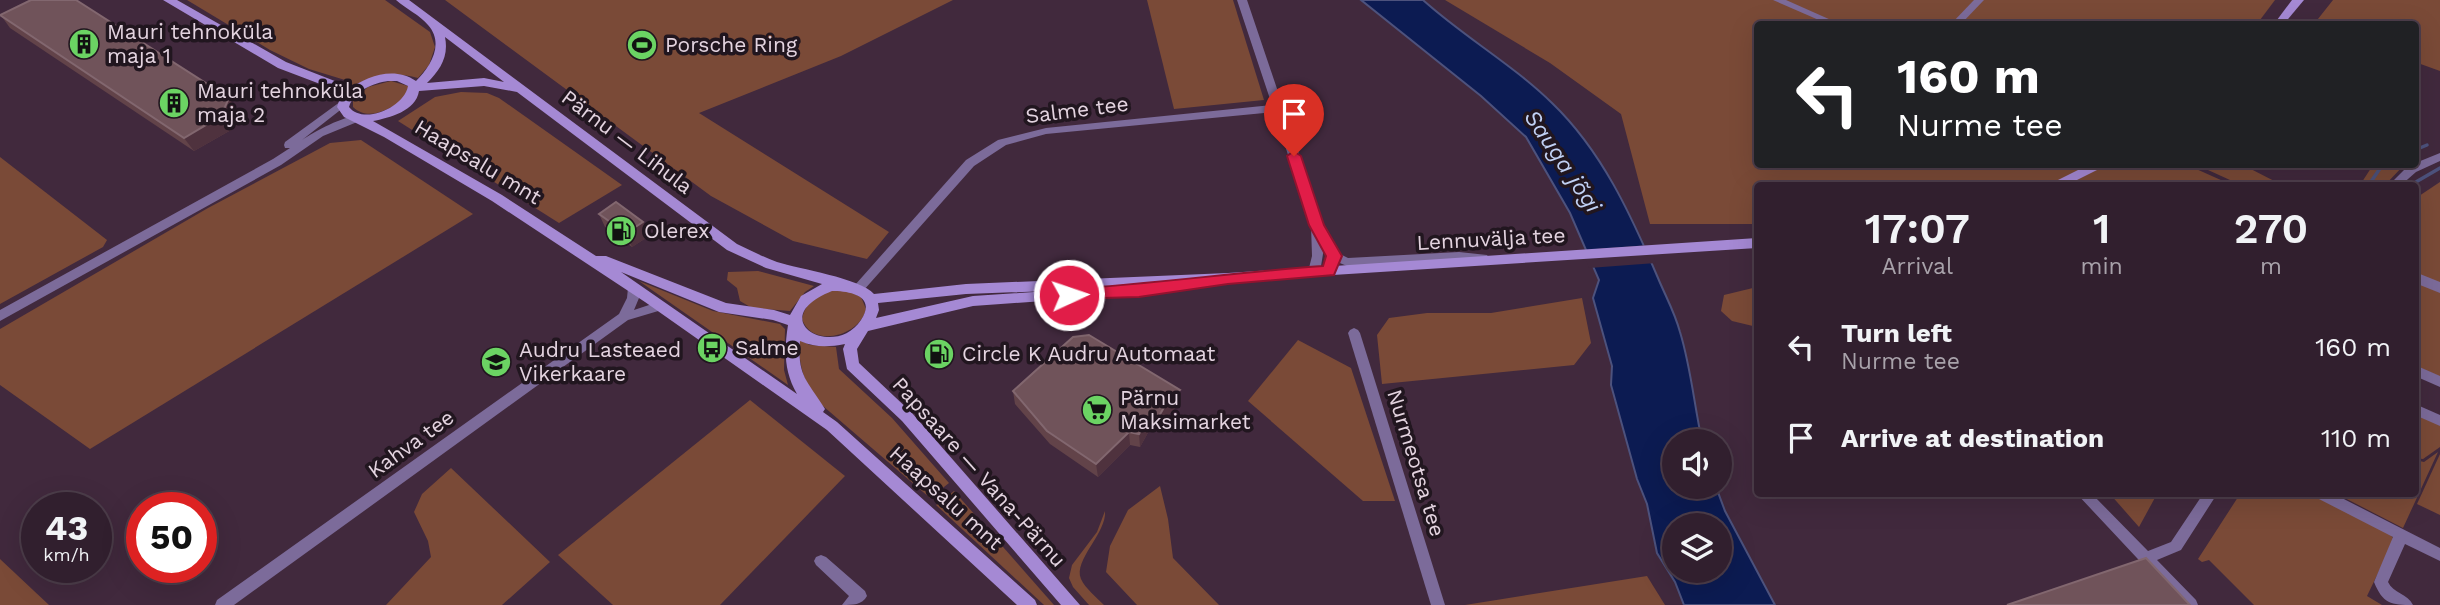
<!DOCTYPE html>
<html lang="en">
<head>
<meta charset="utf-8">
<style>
  :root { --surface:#311f2e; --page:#3d2c3a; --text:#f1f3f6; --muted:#a8a2aa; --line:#4c3d4a }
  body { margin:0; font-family:"Work Sans",sans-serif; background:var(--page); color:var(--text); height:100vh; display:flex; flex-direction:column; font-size:26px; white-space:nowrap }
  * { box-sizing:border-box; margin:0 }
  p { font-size:23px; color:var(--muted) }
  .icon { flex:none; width:38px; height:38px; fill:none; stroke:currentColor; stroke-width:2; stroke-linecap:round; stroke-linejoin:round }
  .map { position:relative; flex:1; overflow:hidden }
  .panel { position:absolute; left:1754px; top:182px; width:665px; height:315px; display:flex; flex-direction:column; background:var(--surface); border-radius:7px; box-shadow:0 7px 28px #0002,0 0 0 2px var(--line) }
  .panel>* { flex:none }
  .banner { position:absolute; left:1754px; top:21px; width:665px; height:147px; border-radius:7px; box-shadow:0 7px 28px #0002,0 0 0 2px var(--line); background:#202124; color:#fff; overflow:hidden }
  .tools { position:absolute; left:1662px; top:429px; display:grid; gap:14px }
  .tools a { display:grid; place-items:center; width:70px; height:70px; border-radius:50%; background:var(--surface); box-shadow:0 7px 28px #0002,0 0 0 2px var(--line); font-size:35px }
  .speed { position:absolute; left:21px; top:492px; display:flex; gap:14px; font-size:35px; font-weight:700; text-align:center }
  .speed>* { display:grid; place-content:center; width:91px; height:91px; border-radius:50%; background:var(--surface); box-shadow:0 7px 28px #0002,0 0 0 2px var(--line); line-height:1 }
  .speed small { font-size:18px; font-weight:400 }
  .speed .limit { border:10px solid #d22; background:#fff; color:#111 }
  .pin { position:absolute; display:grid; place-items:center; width:60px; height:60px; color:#fff; margin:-72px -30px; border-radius:50% 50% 50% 0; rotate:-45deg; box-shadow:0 0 7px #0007 }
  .pin .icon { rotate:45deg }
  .me { position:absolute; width:77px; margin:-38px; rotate:87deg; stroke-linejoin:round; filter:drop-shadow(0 0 5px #0008) }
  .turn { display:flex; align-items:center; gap:24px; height:147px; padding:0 28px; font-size:32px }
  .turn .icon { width:91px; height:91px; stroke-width:2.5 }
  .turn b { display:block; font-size:49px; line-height:60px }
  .eta { display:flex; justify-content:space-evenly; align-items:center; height:119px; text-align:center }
  .eta b { font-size:42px; font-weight:600; line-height:49px }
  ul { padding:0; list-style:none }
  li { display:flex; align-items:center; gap:21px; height:91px; padding:0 28px }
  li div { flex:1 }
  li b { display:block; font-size:26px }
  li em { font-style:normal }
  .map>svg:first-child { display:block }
  .green { fill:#7a4a37 }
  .water { fill:#0c1b52; stroke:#4d527d; stroke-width:2; fill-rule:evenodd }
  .pier { fill:#41293d }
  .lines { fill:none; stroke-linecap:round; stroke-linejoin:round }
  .stream { stroke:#4d527d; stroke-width:3.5 }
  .minor { fill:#7c6b9a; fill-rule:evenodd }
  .tertiary { fill:#7c6b9a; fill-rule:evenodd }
  .secondary { fill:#a589d4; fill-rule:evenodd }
  .wall { fill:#624349 }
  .shaded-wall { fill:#4f323e }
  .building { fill:#70535a; stroke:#82676f; stroke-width:2 }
  .route { fill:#e11d48; stroke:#92132f; stroke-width:2 }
  .labels { text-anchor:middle; stroke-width:7; stroke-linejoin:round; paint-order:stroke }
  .poi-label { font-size:21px; fill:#e4d4e0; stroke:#21161f; text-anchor:start }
  .street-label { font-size:21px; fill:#e4d4e0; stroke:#21161f }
  .water-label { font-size:23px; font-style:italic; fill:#c0d0f4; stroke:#21161f }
</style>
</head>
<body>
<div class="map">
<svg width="2440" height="605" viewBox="0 0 2440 605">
  <rect width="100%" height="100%" fill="#41293d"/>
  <g class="green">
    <path d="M187,0H385L430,32L435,47L429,65L418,78C390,71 379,74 353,86L345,80L309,69L270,50Z"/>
    <path d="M445,0H953L841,56L699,113L889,232L867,259L793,241L711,196Z"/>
    <path d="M1147,0H1233L1264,100L1174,109Z"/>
    <path d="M1445,0H2275L2257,24H1757V164H2185L2232,185L1757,186V224H1650L1621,114L1550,63Z"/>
    <path d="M2333,0H2440V71L2415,62V24H2314Z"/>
    <path d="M391,81L408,86L409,89L404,100C388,109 369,122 353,107V100L368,87Z"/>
    <path d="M461,92L487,93L499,98L622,185L559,223L398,121L435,97Z"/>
    <path d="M361,140L473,214L90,449L0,385V329L208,208L330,143Z"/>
    <path d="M0,157L107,240L103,247L0,304Z"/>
    <path d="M2197,165H2243L2282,185H2241Z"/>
    <path d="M2373,165V164L2404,165L2385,185H2360Z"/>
    <path d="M2440,182V377L2415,365V203L2419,196Z"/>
    <path d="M758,271L814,286L805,292L790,311L752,308L740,301L737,288L727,280L728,272Z"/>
    <path d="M639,281L713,311L780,324L785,329L784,370L788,385Z"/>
    <path d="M1757,287V327L1732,321L1721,311L1724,295Z"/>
    <path d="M835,290H846L861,297L866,309C860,336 812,349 802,319C805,302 819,294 835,290Z"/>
    <path d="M1582,298L1591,343L1574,365L1382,384L1377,335L1389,318L1427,313H1491Z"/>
    <path d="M799,340L810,345L836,347L839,369L892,418L949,483L930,498L823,406C804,385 799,368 799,340Z"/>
    <path d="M1298,340L1351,368L1395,501H1363L1248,401Z"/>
    <path d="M750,400L845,476L720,605H613L558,555Z"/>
    <path d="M2415,413L2440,425V447L2423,459L2415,458Z"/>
    <path d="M2438,452L2403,528L2337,494H2415V460L2424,462Z"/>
    <path d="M2440,454V515L2417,504Z"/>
    <path d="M451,468L550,562L502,605H386L431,557L428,541L414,512L422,494Z"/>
    <path d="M1160,486L1168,519L1173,558L1219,605H1137L1106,572L1110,546L1128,510Z"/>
    <path d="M954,491L1054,605H1044L936,505Z"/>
    <path d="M2110,494H2157L2139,527Z"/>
    <path d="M2240,494H2315L2390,534L2393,538L2392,544L2367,596L2382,605H2254L2209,560L2202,562L2198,559Z"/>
    <path d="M1105,511C1107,533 1073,560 1081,579C1085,588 1097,598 1104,605H1089L1073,587L1069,578L1072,565L1097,532Z"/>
    <path d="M0,559L49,605H0Z"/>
    <path d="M1647,576L1665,605H1465Z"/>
  </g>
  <path class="water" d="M1361,0H1423C1464,37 1512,64 1552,103C1602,151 1631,215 1658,278C1665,295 1675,313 1680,332C1691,368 1694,404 1702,441H1675V486L1716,487L1725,511L1775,605H1684L1675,582L1657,553L1647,504L1637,479L1611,385L1612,366L1593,298L1599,280L1570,213L1526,137L1481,96ZM1675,525H1720V570H1675Z"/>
  <path class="pier" d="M1649,245L1656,263L1589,268L1582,250Z"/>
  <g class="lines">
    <g class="stream">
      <path d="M2415,150L2427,145"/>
      <path d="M2368,186L2383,164"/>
      <path d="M2409,186L2440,168"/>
    </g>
    <g class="minor">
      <path d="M1237,0H1247L1323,225L1338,253L1348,258L1459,252L1487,255L1489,258L1487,261L1459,260L1347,266L1330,259L1324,248L1320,272L1314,276L1310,275L1308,272L1312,256L1311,225L1274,112L1046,134L1006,145L974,166L863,291H855L853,288L855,285L966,160L998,140L1046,128L1272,105Z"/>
      <path d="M1773,0H1786L1840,24H1828Z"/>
      <path d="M1974,0H1984L1961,24H1951Z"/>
      <path d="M344,99L348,100L349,102L348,104L302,140C316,131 346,114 362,116L363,118L362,120L323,136L281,165L0,321V310L273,159L290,148H285L284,145L285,142Z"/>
      <path d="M2440,153V161L2416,172L2400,186H2388L2408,166Z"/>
      <path d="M634,284L640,288L639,298L634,310L661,301L667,306L665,309L628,320L234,605H215L217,600L619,314L627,298L628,288Z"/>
      <path d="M1354,328L1358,330L1360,333L1445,605H1431L1348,333L1350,330Z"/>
      <path d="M2415,365L2440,376V387L2415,376Z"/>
      <path d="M2415,404L2440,415V426L2415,415Z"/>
      <path d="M2077,494H2092L2148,551L2171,542L2203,494H2217L2181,550L2157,560L2196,600L2198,605H2181Z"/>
      <path d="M2315,494H2334L2440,548V561L2405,544L2388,582C2393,593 2408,594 2413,605C2391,605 2383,604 2374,582L2393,537L2317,498Z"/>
      <path d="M821,555L826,557L865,591L867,596C862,605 853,605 842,605L849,596L816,565L814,561L816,557Z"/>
    </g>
    <path class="tertiary" d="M2415,272L2440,282V293L2415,283Z"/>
    <g class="secondary">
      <path d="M163,0H177L286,62L345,85L348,90C367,76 394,66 416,81C430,67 445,44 428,25C420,15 406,9 396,0H409L737,244C750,250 763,257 777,262C799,269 860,278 874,294L966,284L1228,273L1757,238V248L1174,285L1173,291L1168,292L973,306L868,331L857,349L859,363L912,413L1080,605H1061L902,421L847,369L843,349L845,344C829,347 816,348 800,341C797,377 808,381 825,409L823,412L837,422L1035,600L1037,605H1017L827,430L645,302L492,201L384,137L344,117L337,107L340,98L336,90L278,68ZM445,37L504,82L484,78L427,83C440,70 449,57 445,37ZM388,81H397L408,86C404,108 363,125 349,107C354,91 373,83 388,81ZM484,86L517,92L727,250L766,268L822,284L801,296L790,315L774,310L726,303L606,256H596L502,195L373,121C389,118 416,111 419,91ZM621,272L719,312L773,320L788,325C784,351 784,371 797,394ZM832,291C850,291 877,296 861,320C834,361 762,319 832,291ZM1048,291L973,296L876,318L879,310L878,303L966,294Z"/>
      <path d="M2292,0H2304L2284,24H2274Z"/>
      <path d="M2090,164H2109L2065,186H2046Z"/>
    </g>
  </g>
  <g class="wall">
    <path d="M0,14L238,112L231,130L194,151L10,28Z"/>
    <path d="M599,214L643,222L649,236L632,247L605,227Z"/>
    <path d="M947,346L948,351L940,361L931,357L930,353Z"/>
    <path d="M1180,390V403L1168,415L1159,431L1150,429L1140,447L1130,445L1098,477L1050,444L1015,404L1013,391Z"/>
  </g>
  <g class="shaded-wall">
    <path d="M229,98L238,112L231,130L194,151L184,138Z"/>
    <path d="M643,222L649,236L632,247L626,233Z"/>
    <path d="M947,346L948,351L940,361L938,356Z"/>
    <path d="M1180,390V403L1168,415L1159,431L1158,418L1167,402Z"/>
    <path d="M1149,415L1150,429L1140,447L1139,434Z"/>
    <path d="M1129,432L1130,445L1098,477L1096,464Z"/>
  </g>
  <g class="building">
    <path d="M31,0H76L229,98L221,116L184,138L0,15Z"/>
    <path d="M616,202L643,222L626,233L599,214Z"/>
    <path d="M1089,335L1180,390L1167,402L1158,418L1149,415L1139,434L1129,432L1096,464L1047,431L1013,391L1073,337Z"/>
    <path d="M938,343L947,346L938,356L930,353Z"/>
    <path d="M2146,558L2190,605H2007Z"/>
  </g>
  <path class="route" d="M1294,151L1301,156L1324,225L1342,256L1334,275L1228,284L1139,297L1064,299L1062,295L1069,289C1154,284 1238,272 1323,266L1326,256L1309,225L1287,156Z"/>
  <defs>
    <g id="building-disc" transform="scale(1.575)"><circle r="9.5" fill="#6bd363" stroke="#21161f"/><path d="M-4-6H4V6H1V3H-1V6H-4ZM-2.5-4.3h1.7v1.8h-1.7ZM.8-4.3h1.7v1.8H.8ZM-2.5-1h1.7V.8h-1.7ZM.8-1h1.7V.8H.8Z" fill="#111"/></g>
    <g id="stadium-disc" transform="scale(1.575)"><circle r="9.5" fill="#6bd363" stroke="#21161f"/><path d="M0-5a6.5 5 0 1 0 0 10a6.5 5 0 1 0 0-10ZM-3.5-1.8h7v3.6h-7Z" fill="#111"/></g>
    <g id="fuel-disc" transform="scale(1.575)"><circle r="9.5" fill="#6bd363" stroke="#21161f"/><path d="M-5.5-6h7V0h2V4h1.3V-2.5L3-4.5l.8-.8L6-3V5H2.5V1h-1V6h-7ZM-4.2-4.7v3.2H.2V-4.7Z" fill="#111"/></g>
    <g id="bus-disc" transform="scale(1.575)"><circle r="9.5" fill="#6bd363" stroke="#21161f"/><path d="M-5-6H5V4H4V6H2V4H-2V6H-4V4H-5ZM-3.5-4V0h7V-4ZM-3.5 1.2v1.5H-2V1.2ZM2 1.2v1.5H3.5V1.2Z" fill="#111"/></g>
    <g id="school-disc" transform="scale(1.575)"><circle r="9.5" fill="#6bd363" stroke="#21161f"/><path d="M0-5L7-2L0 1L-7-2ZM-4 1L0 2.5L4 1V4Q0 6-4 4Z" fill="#111"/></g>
    <g id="supermarket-disc" transform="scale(1.575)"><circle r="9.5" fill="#6bd363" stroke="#21161f"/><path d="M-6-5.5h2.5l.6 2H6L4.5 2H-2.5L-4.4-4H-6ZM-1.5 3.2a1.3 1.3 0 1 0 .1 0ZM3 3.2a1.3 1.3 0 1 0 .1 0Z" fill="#111"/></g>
  </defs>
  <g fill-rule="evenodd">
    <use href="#building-disc" x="84" y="44"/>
    <use href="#stadium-disc" x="642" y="45"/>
    <use href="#building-disc" x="174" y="103"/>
    <use href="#fuel-disc" x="621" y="231"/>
    <use href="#bus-disc" x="712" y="348"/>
    <use href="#fuel-disc" x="939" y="354"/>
    <use href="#school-disc" x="496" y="362"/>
    <use href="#supermarket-disc" x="1097" y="410"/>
  </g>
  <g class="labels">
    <g class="poi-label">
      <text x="107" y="39">Mauri tehnoküla<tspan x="107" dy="24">maja 1</tspan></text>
      <text x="665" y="52">Porsche Ring</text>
      <text x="197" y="98">Mauri tehnoküla<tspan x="197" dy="24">maja 2</tspan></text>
      <text x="644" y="238">Olerex</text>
      <text x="735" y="355">Salme</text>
      <text x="519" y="357">Audru Lasteaed<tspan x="519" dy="24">Vikerkaare</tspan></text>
      <text x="962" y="361">Circle K Audru Automaat</text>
      <text x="1120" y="405">Pärnu<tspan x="1120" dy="24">Maksimarket</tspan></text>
    </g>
    <g class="street-label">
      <text transform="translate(1077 110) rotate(-7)" y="7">Salme tee</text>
      <text transform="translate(627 142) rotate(37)" y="7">Pärnu — Lihula</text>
      <text transform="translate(478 162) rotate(31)" y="7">Haapsalu mnt</text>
      <text transform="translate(1491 239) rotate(-3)" y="7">Lennuvälja tee</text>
      <text transform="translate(411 444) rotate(-36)" y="7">Kahva tee</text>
      <text transform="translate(1416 463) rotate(73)" y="7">Nurmeotsa tee</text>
      <text transform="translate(979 472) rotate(48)" y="7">Papsaare — Vana-Pärnu</text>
      <text transform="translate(946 498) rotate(42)" y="7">Haapsalu mnt</text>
    </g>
    <g class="water-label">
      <text transform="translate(1563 161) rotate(56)" y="8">Sauga jõgi</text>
    </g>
  </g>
</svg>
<div class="tools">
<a><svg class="icon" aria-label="sound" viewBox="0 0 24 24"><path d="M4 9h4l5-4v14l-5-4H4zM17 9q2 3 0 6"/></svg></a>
<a><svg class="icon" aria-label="layers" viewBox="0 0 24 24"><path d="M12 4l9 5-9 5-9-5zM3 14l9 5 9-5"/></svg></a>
</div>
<div class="speed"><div>43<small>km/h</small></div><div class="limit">50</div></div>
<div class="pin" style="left:1294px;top:156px;background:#d93025"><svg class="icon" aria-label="arrive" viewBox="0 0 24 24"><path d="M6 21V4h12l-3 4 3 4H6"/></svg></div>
<svg class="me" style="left:1069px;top:295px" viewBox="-20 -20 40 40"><circle r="17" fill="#e11d48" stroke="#fff" stroke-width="3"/><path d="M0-11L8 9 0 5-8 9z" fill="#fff"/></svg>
<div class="banner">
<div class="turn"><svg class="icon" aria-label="left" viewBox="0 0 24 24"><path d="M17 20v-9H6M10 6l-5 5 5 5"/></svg><div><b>160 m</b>Nurme tee</div></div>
</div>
<section class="panel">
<div class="eta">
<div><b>17:07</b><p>Arrival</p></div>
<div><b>1</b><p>min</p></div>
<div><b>270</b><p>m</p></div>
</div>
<ul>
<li><svg class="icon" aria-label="left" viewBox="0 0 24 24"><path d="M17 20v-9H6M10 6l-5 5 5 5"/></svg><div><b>Turn left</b><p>Nurme tee</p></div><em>160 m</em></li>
<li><svg class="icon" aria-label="arrive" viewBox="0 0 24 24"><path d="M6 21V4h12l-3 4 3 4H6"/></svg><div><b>Arrive at destination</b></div><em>110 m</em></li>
</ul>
</section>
</div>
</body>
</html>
